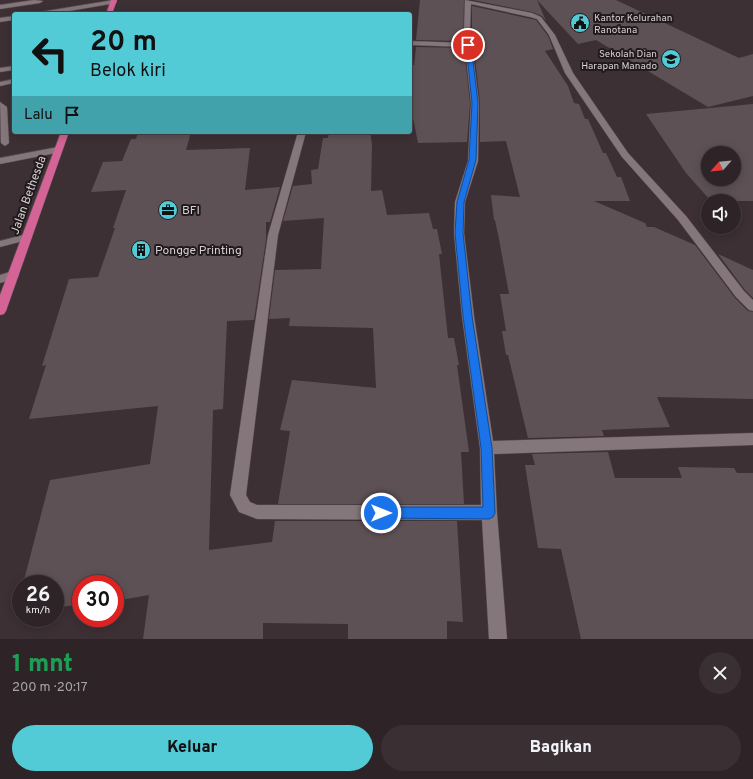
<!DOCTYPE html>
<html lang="id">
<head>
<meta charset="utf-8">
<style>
  :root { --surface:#2e2428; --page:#3a3034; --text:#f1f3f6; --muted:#a7a4a8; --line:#494145; --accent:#52cbd7 }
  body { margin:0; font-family:Overpass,sans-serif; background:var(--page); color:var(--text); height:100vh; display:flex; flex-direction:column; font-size:15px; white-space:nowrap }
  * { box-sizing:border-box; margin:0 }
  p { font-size:13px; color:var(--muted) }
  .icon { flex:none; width:22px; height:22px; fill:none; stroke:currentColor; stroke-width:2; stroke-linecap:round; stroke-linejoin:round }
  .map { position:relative; height:639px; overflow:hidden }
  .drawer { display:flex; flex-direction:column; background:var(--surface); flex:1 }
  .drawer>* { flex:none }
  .top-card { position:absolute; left:12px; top:12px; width:400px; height:122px; border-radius:4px; box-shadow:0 2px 10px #0003,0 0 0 1px var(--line); background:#52cbd7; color:#111; overflow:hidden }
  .needle { width:26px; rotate:243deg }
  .fabs { position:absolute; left:701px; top:146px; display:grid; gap:8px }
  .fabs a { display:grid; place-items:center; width:40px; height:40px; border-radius:50%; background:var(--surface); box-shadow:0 2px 10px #0003,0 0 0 1px var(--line); font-size:20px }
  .speed { position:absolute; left:12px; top:575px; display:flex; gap:8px; font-size:20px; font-weight:700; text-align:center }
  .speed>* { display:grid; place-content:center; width:52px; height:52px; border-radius:50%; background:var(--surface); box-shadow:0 2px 10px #0003,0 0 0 1px var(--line); line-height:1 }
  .speed small { font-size:10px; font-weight:400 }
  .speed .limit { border:6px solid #d22; background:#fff; color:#111 }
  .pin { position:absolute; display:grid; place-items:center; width:34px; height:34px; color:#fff; margin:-17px; border:2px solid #fff; border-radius:50%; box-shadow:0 1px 4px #0007 }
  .me { position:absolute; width:44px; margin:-22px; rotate:90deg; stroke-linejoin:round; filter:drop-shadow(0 0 3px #0008) }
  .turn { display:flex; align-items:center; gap:14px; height:84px; padding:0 12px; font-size:18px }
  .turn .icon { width:52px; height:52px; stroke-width:2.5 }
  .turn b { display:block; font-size:28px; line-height:34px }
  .then { display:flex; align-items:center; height:38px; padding:0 12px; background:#0003; gap:8px; font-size:15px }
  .round { display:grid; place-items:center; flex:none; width:42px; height:42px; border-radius:21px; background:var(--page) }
  .head { display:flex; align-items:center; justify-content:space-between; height:68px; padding:0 12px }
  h1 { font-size:24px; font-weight:800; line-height:30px; color:#1e9e55 }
  .cta { display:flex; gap:8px; margin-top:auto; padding:8px 12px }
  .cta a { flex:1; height:46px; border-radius:24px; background:var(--accent); color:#111; font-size:16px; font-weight:800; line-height:46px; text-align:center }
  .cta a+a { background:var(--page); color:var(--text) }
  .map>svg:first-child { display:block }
  .building { fill:#5e5156; fill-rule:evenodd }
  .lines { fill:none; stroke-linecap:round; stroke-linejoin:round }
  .lane-casing { stroke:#564c50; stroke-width:1 }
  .street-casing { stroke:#564c50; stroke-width:1 }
  .highway-casing { stroke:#564c50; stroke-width:1 }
  .lane { fill:#84767b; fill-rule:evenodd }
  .street { fill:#84767b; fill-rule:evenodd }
  .highway { fill:#d46496; fill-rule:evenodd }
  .route { fill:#1a73e8; stroke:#114b97 }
  .labels { text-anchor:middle; stroke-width:4; stroke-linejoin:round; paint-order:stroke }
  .far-poi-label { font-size:10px; fill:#d8d0d3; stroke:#201a1c; text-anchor:start }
  .street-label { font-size:12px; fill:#d8d0d3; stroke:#201a1c }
  .poi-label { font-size:12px; fill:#d8d0d3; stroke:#201a1c; text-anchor:start }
</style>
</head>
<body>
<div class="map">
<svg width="753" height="639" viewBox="0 0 753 639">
  <rect width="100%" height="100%" fill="#3d3035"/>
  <g class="building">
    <path d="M420,0H464L463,41L416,40Z"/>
    <path d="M473,0H537L546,21L542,16L532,12Z"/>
    <path d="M537,0H616L739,58L753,54V96L708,107L596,40L578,44Z"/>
    <path d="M472,6L536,20L548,36L553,49L545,51L568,86L574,103L579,104L585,119H588L603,153H606L617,177H621L630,201H594L645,223L647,227H654L695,245L735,298L748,311L753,312V399L657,397L670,427L602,430L604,436L528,438L508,355H506L502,331H506L500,294H509L499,239L495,220H494L491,195L520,197L506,141L480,142V103L472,30Z"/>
    <path d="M416,47L464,48L470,103L467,142L418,143L410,103V65H414Z"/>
    <path d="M753,104V201H711L686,173L646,114ZM708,153H734V179H708Z"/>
    <path d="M138,132H191L186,150L250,148L245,190L280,187L270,222H266V240L254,320L227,321L223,409L213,410L209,550L272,542L275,521H457L463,622L447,621V639H348V624L263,623V639H143L149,595L115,601V584H81V604L55,608V584H23L50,480L150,464L158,406L29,419L46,365L42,366L69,279L98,277L115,228H113L126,190L91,192L103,162L122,161L131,139H136Z"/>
    <path d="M329,132H370L372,144L371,191L382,190L387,215L429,213L433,229H437L442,254H439L448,338H454L459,365H457L469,452H461L464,504H278L290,431L280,430L292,380L376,388L373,328L289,326L290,318L269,319L275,270L321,269L324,218L283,221L293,186L312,184L311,170L318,169L323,138H328Z"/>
    <path d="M718,254L753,270V298L745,290Z"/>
    <path d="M608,452L615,478H682L678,467L734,468L737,473H753V639H581L561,549L538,548L525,465H535L532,454Z"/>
  </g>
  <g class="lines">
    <g class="lane-casing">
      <g id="lane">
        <path d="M34,0L43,1L40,3L0,9V5Z"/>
        <path d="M114,0L117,2L116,3L52,14H37L40,12Z"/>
        <path d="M14,16V20L0,22V18Z"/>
        <path d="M14,66V70L0,72V68Z"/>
        <path d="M0,102L7,107L9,143L5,146L1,143Z"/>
        <path d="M27,234L32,237L31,239L0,247V241Z"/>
      </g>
    </g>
    <g class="street-casing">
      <g id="street">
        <path d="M465,0L532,13L541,17L555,35L573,73L628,153L686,216L744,291L753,300V311L749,310L736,297L678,220L622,157L565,73L549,35L537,19L530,17L471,4L470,30L479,103L478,161L465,202L464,233L474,316L493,441L753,433V445L494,454L497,513L507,639H489L482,520L257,519L239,512L230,495L268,235L298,132H306L278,235L246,495L250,502L257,505H481L480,448L462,316L454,233L455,202L468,161L471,103L465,47L410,45V41L465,43L464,30Z"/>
        <path d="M14,79V83L0,86V82Z"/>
        <path d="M58,147L61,148L62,150L61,152L0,164V158Z"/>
        <path d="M13,271L17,272L19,275L17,278L0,283V275Z"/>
      </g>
    </g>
    <g class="highway-casing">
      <g id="highway">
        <path d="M111,0H117L112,14H106Z"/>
        <path d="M61,132H69L6,311L4,314L0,315V295Z"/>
      </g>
    </g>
    <use href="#lane" class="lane"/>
    <use href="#street" class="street"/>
    <use href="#highway" class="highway"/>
  </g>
  <path class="route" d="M468,43L471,45L478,103L476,160L464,202L463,233L472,316L492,448L495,513L493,517L489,519L381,518L377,517L375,513L377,509L381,507H483L481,448L463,316L455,233L457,202L469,160L472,103L466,45Z"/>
  <defs>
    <g id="civic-disc" transform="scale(1)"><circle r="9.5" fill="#52cbd7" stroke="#201a1c"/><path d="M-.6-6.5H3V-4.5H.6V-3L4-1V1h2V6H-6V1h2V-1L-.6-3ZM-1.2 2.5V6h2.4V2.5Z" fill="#111"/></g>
    <g id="school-disc" transform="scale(1)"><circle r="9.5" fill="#52cbd7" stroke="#201a1c"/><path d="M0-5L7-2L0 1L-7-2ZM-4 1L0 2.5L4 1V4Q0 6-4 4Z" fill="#111"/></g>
    <g id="office-disc" transform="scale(1)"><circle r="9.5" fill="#52cbd7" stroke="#201a1c"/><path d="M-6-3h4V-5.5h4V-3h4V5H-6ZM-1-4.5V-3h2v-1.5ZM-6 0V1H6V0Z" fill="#111"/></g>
    <g id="building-disc" transform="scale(1)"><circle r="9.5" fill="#52cbd7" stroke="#201a1c"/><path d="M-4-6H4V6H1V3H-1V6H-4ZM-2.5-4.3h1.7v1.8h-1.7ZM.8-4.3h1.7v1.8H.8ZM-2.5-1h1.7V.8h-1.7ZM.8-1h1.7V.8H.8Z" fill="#111"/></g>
  </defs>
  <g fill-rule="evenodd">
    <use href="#civic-disc" x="580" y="23"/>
    <use href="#school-disc" x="671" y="59"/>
    <use href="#office-disc" x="168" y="210"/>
    <use href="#building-disc" x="141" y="250"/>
  </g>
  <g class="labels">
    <g class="far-poi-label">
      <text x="594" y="21">Kantor Kelurahan<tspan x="594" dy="12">Ranotana</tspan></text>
      <text x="657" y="57" text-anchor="end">Sekolah Dian<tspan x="657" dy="12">Harapan Manado</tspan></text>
    </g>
    <g class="street-label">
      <text transform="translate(28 195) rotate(-70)" y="4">Jalan Bethesda</text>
    </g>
    <g class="poi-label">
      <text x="182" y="214">BFI</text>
      <text x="155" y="254">Pongge Printing</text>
    </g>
  </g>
</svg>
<div class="fabs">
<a><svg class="needle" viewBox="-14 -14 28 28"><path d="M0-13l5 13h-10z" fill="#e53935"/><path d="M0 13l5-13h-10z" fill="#a7a4a8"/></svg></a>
<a><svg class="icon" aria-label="sound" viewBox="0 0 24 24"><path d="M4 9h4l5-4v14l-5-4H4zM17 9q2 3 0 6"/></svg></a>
</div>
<div class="speed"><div>26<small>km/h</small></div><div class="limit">30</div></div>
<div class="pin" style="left:468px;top:45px;background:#d93025"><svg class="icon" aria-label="arrive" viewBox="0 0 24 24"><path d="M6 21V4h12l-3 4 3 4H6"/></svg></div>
<svg class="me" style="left:381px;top:513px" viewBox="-20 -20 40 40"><circle r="17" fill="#1a73e8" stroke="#fff" stroke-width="3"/><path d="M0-11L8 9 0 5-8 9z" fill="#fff"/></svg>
<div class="top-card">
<div class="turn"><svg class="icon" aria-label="left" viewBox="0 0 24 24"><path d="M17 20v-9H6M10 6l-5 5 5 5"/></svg><div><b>20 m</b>Belok kiri</div></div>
<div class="then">Lalu<svg class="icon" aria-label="arrive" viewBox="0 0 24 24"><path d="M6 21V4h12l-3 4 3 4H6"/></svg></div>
</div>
</div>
<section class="drawer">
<div class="head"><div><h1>1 mnt</h1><p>200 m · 20:17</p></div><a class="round"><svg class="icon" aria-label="close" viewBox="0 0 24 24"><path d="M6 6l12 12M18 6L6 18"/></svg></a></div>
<div class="cta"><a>Keluar</a><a>Bagikan</a></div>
</section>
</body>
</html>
